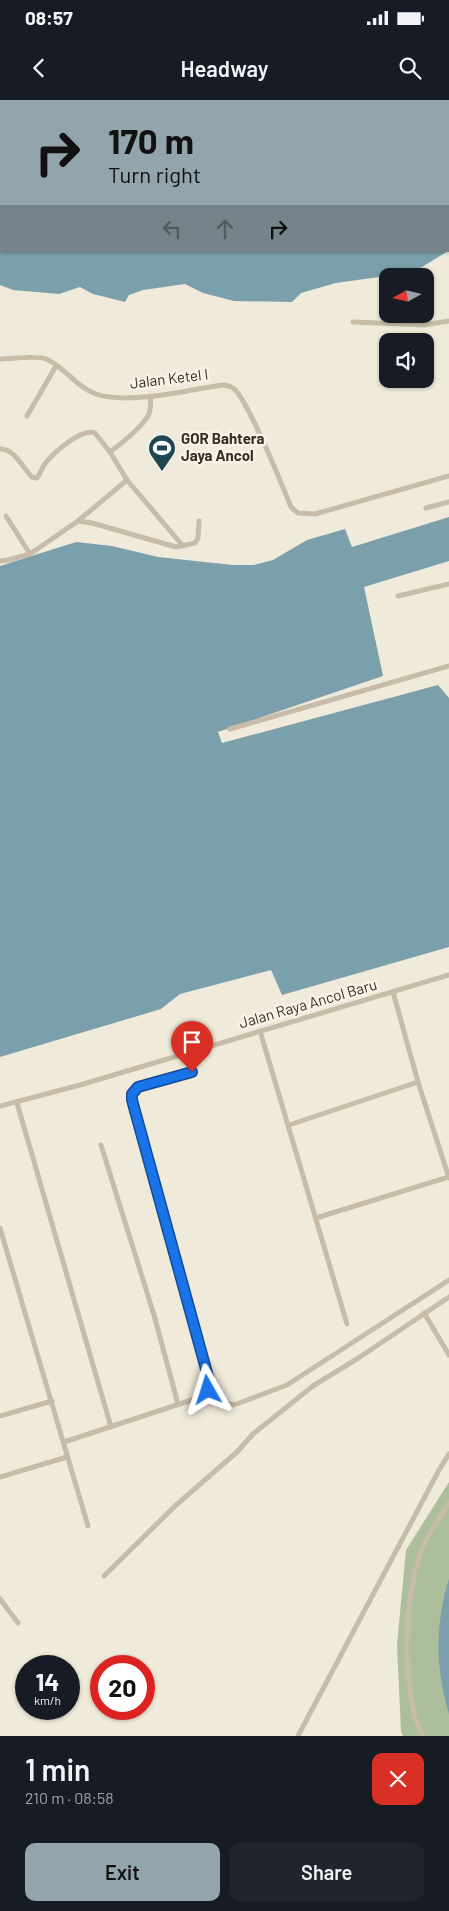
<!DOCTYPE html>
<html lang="en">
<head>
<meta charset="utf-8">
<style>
  :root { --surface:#171b24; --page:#20242c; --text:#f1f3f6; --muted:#9ea1a6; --accent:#92a5ad }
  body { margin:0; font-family:Barlow,sans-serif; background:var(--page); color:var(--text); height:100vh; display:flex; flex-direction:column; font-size:19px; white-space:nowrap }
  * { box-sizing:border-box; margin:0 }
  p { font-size:16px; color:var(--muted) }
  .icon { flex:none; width:28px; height:28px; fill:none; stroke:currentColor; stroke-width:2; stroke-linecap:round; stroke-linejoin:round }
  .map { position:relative; height:1636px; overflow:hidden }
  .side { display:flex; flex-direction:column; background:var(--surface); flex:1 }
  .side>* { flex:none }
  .top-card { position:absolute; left:0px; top:0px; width:450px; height:152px; box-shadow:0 1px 4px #0004; background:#92a5ad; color:#111; overflow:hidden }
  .needle { width:32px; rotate:262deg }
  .buttons { position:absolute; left:379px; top:168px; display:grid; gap:10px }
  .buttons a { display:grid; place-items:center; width:55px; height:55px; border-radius:10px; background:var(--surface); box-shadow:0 1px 4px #0004; font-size:25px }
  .speed { position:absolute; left:15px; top:1555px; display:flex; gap:10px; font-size:25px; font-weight:700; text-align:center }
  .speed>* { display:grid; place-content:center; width:65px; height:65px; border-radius:50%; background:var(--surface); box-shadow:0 1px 4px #0004; line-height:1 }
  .speed small { font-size:12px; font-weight:400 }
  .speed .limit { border:8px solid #d22; background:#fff; color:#111 }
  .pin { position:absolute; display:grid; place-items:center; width:42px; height:42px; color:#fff; margin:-51px -21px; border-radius:50% 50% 50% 0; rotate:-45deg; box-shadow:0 0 5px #0007 }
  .pin .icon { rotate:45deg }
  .me { position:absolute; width:55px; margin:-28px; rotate:354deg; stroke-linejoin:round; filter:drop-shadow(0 0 4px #0008) }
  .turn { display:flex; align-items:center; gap:18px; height:105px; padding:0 25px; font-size:22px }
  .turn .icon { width:65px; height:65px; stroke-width:2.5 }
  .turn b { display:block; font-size:35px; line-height:42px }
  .lanes { display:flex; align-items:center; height:48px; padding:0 25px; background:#0003; justify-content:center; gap:25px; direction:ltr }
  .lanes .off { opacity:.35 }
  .round { display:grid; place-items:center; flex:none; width:52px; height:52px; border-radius:10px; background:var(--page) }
  .head { display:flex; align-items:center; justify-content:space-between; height:85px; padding:0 25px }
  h1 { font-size:30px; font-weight:600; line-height:38px }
  .primary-button { display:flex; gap:10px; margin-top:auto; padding:10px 25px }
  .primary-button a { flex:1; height:58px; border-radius:10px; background:var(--accent); color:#111; font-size:20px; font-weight:600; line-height:58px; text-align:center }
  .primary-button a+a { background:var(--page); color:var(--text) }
  .status { display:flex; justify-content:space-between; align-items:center; height:35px; padding:0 25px; background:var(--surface); direction:ltr }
  .status svg { height:14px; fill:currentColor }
  header { display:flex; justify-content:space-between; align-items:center; height:65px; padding:0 25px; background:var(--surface); font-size:22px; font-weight:600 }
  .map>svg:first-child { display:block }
  .green { fill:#acbe9b }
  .water { fill:#7ba0ab }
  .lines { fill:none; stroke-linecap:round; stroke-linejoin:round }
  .lane { stroke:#c7bca7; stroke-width:5 }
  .route-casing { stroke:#114b97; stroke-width:12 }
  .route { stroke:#1a73e8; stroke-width:9 }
  .labels { text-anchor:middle; stroke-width:5; stroke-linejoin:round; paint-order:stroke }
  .street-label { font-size:15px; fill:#342e27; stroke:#f8f3e6 }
  .poi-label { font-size:15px; font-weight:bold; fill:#342e27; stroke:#f8f3e6; text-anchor:start }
</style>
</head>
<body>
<div class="status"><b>08:57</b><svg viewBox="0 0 49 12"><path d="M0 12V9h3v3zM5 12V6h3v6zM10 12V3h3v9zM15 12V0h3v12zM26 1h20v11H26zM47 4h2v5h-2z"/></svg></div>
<header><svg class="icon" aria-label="back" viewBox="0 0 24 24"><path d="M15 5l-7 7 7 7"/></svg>Headway<svg class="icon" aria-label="search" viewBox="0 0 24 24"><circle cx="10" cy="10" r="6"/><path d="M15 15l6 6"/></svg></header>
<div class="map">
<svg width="449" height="1636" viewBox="0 0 449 1636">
  <rect width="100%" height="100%" fill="#f0eada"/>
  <path class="green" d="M449,1382V1636H403L401,1632L397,1544L406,1450Z"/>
  <g class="water">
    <path d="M0,0L165,1H1V151H448L414,172L336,183L301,193L292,202L234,201L203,193L185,184L143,190L129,195L125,202L93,194L80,187L59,194L13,190L0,185Z"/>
    <path d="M449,417V461L364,487L383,576L218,632L222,643L438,585L449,598V847L282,895L271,870L180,894L161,909L0,957V466L76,442L112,446L158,457L233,465H254L273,460L307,440L345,429L352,447Z"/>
    <path d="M449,1479V1614C435,1569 435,1523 449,1479Z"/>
  </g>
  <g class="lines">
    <g class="lane">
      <path d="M185,0L186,1"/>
      <path d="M217,0L218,1"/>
      <path d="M348,1L350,0"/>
      <path d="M353,222L424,225L449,221"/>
      <path d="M0,259C11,259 36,255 46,259C65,267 76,287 96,294C128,305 188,290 222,285C225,285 230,286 233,288C246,296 283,387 291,407L298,413L315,414L449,376"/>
      <path d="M27,316L56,266"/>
      <path d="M0,349C14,348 23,368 32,377L37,378C41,372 43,365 48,360C56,351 82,328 95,333L110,352C122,343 140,329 148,316C151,310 151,302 150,296"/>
      <path d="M127,380L183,446"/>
      <path d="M426,408L449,402"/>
      <path d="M78,421L127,380L110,352"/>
      <path d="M30,454L78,421L92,423L176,447L195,443L198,438L199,421"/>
      <path d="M0,461L8,460L30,454L6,416"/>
      <path d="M398,496L449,484"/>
      <path d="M230,629L449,566"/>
      <path d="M393,892L418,982L449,1078"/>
      <path d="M260,931L347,1224"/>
      <path d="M17,1003L111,1327"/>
      <path d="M0,1006L80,985L449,875"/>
      <path d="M289,1025L418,982"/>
      <path d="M101,1045L154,1215L178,1304"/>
      <path d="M316,1118L449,1077"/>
      <path d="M0,1128L88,1426"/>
      <path d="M424,1213L449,1255"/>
      <path d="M208,1290L226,1303L234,1305L287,1285L449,1180"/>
      <path d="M0,1316L52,1301"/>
      <path d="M64,1342L201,1297L208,1290L209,1280L131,1000C132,994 132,991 138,987L192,972"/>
      <path d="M0,1377L67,1357"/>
      <path d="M104,1476L175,1406L237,1352L253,1334L313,1286L360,1257L449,1197"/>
      <path d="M0,1499L18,1523"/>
      <path d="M298,1636L439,1370L449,1354"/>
      <path d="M423,1636C400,1593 404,1493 422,1449C429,1433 440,1417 449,1403"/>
    </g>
  </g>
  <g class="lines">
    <g class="route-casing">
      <path id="route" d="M192,972L138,987L132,994V1000L209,1280L208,1290"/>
    </g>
    <use href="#route" class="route"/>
  </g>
  <defs>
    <g id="stadium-pin" transform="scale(1.4375)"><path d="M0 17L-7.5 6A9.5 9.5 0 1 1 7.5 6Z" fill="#1f4653" stroke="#f8f3e6"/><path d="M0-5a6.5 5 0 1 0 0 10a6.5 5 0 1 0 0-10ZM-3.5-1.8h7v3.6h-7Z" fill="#fff"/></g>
  </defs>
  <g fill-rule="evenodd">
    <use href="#stadium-pin" x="162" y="348"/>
  </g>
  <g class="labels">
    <g class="street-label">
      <text transform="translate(169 279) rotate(-7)" y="5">Jalan Ketel I</text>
      <text transform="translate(308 904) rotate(-16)" y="5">Jalan Raya Ancol Baru</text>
    </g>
    <g class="poi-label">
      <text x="181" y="344">GOR Bahtera<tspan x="181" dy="17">Jaya Ancol</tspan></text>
    </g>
  </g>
</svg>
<div class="buttons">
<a><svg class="needle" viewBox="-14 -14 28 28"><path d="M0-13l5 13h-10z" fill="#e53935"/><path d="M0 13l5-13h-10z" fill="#9ea1a6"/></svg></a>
<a><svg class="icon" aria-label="sound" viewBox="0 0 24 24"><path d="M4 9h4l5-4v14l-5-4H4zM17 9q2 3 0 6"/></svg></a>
</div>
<div class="speed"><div>14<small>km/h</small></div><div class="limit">20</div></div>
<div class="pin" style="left:192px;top:972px;background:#d93025"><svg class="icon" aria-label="arrive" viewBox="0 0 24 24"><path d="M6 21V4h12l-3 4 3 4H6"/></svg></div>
<svg class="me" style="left:208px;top:1290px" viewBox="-20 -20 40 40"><path d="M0-17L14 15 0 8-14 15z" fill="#1a73e8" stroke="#fff" stroke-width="4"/></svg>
<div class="top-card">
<div class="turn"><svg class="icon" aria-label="right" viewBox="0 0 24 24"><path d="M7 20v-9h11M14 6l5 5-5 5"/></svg><div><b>170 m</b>Turn right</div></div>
<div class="lanes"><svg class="icon off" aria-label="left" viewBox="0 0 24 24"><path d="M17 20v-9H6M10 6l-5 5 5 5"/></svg><svg class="icon off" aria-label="ahead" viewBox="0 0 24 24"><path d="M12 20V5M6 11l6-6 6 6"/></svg><svg class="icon" aria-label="right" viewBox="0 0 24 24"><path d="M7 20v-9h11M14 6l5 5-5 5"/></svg></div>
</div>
</div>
<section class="side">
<div class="head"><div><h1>1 min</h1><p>210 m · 08:58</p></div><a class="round" style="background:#d93025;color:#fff"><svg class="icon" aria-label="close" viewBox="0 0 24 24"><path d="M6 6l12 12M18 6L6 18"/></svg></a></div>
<div class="primary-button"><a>Exit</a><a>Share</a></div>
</section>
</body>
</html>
